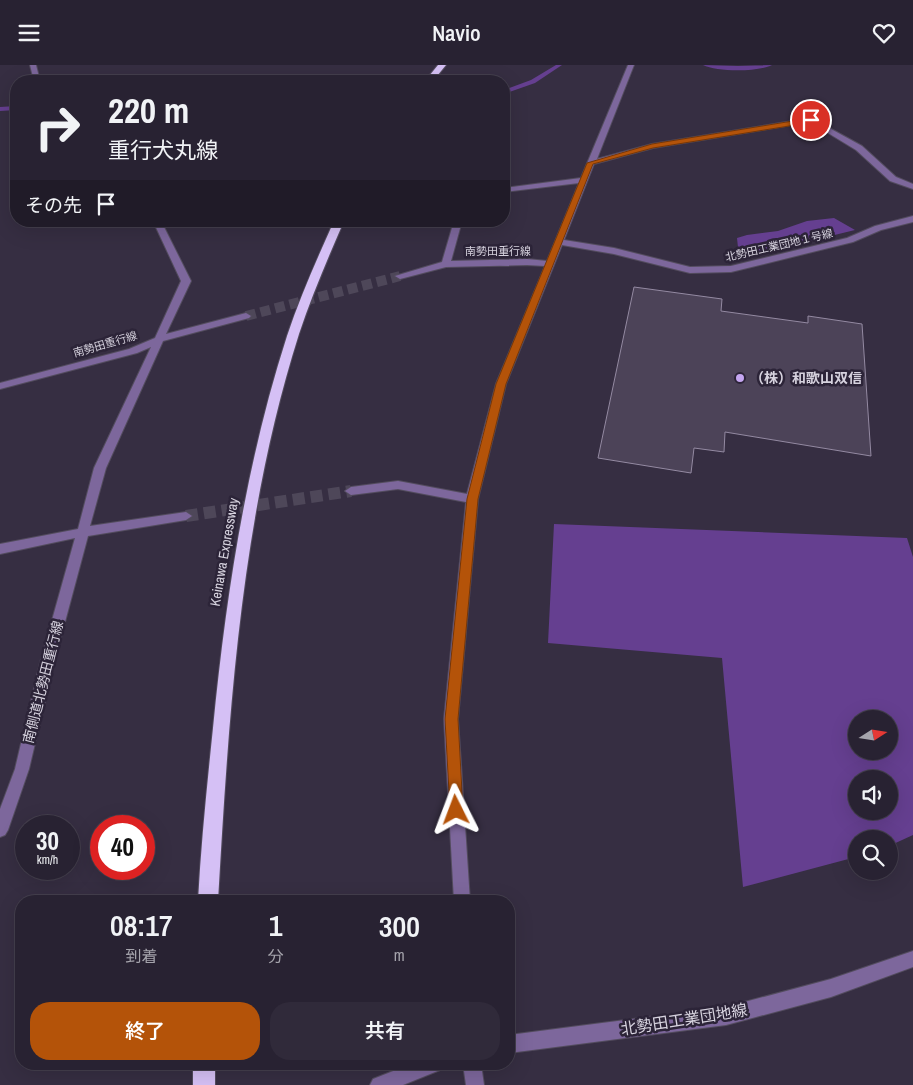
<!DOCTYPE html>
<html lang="ja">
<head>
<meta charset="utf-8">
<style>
  :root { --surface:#282232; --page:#302a3a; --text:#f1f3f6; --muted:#a5a4ac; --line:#443f4d; --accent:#b45309 }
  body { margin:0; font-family:"Archivo Narrow","Noto Sans JP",sans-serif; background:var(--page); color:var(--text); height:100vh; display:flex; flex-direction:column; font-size:19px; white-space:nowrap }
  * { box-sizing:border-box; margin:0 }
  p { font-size:16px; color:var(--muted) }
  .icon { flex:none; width:28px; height:28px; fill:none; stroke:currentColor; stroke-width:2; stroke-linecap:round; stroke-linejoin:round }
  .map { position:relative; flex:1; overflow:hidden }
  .side { position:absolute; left:15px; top:830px; width:500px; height:175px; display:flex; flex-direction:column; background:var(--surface); border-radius:20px; box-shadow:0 5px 20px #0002,0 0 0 1px var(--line) }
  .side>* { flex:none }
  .hud { position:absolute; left:10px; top:10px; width:500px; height:152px; border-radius:20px; box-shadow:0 5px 20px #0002,0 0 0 1px var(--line); background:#282232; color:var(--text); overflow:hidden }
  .needle { width:32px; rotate:78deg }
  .tools { position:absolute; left:848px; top:645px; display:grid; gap:10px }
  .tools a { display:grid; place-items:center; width:50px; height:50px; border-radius:50%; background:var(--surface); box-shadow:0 5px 20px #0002,0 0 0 1px var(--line); font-size:25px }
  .speed { position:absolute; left:15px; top:750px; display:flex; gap:10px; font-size:25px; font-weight:700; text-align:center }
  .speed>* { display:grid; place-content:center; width:65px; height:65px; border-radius:50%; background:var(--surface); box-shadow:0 5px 20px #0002,0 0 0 1px var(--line); line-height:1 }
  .speed small { font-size:12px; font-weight:400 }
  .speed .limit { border:8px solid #d22; background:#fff; color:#111 }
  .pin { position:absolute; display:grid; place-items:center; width:42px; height:42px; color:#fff; margin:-21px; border:2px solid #fff; border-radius:50%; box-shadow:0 1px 5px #0007 }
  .me { position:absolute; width:55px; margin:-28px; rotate:357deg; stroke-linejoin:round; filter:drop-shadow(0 0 4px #0008) }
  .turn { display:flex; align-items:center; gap:18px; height:105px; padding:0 15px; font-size:22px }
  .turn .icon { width:65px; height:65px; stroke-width:2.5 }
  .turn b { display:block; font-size:35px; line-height:42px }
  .then { display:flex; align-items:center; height:48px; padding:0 15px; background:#0003; gap:10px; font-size:19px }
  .eta { display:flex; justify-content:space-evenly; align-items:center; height:85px; text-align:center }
  .eta b { font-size:30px; font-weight:600; line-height:35px }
  .cta { display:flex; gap:10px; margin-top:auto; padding:10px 15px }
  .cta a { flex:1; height:58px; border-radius:20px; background:var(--accent); color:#fff; font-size:20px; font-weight:600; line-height:58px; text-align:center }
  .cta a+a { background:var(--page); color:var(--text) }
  header { display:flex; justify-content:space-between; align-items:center; height:65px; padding:0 15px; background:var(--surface); font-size:22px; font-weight:600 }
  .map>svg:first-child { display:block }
  .water { fill:#653f90; fill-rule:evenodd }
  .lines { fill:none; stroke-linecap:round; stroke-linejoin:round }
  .stream { fill:#653f90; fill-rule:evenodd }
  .building { fill:#4c4358; stroke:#948aa2 }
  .minor-tunnel-far1 { stroke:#4e4759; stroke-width:10; stroke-dasharray:10 5; stroke-linecap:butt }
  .minor-tunnel { stroke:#4e4759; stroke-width:12; stroke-dasharray:12 6; stroke-linecap:butt }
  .minor-casing { stroke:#534c5e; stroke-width:2 }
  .highway-casing { stroke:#534c5e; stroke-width:2 }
  .minor { fill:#7d679c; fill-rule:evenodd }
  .highway { fill:#d5c0f5; fill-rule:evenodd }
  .route { fill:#b45309; stroke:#753606 }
  .poi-dot { fill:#c5a6f1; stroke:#2c2438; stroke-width:2 }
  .labels { text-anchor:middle; stroke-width:5; stroke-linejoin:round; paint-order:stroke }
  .far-street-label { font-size:11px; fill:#d6d2de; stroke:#2c2438 }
  .poi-label { font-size:14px; font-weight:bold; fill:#d6d2de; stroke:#2c2438; text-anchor:start }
  .street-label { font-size:14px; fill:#d6d2de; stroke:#2c2438 }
  .near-street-label { font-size:16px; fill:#d6d2de; stroke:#2c2438 }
</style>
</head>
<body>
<header><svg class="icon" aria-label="menu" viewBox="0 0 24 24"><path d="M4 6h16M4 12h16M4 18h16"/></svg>Navio<svg class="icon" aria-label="heart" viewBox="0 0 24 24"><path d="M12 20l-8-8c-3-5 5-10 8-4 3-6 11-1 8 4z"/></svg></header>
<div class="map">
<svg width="913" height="1020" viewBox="0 0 913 1020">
  <rect width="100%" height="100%" fill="#362e42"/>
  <g class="water">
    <path d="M834,153L855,165L741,193L739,192L737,173L747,170L778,166L807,156Z"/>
    <path d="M554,459L907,473L913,492V770L889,781V774H856V792L743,822L722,593L548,578ZM856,654H889V686H856ZM856,714H889V746H856Z"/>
  </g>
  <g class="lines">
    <g class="stream">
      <path d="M556,0H562L535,18L504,29V25L531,15Z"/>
      <path d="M703,0L738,1L772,0C758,7 717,7 703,0Z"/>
      <path d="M16,41V45L0,46V42Z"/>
    </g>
  </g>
  <path class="building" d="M634,222L722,234L721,246L808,258V251L862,259L871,391L725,367L724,387L694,383L691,408L598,393Z"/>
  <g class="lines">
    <path class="minor-tunnel-far1" d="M246,251L400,211"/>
    <path class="minor-tunnel" d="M186,451L351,426"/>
    <g class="minor-casing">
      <g id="minor">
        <path d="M30,0H36L40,16H34Z"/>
        <path d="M628,0H634L597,94L652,79L811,53L862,81L896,112L913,119V124L890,116L856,85L810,57L653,83L594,99L564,175L614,183L690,202L731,201L847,173L875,161L913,151V157L881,165L853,177L731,207L690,208L614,189L562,180L506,319L478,434L458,654L470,836H454L444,654L466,437L398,424L351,430L345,426L351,422L398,416L467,429L496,319L545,201L527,200L446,202L400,214L395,211L442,197L454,156H462L451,196L527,194L547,196L579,118L504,127V123L581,113Z"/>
        <path d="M153,156H161L191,216L166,269L246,248L251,251L249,253L163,276L106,403L90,461L186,447L192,451L186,455L88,471L54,598L29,704L8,765L5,770L0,772V744L15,704L40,598L75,473L0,489V479L78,464L94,403L151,282L137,288L0,324V318L129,284L155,273L181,216Z"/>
        <path d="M913,886V902L831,932L726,960L509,988V970L726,942L831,914Z"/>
        <path d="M411,999H443L440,1005L403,1020H370L373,1014Z"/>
        <path d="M463,999H481L484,1020H466Z"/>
      </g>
    </g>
    <g class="highway-casing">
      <g id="highway">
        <path d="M438,0H446L433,16H425Z"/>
        <path d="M334,156H344C328,193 312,230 299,269C241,451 229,646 218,836H198C201,779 207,721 213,663C226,531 246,398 287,271C300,232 317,194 334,156Z"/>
        <rect x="193" y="999" width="22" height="21"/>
      </g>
    </g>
    <use href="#minor" class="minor"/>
    <use href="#highway" class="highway"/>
  </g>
  <path class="route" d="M811,53L814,54V57L653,83L593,99L506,319L478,434L458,654L463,745L461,750L456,751L452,750L450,745L445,654L467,434L496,319L587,98L652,79Z"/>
  <circle class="poi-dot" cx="740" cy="313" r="5"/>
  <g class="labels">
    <g class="far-street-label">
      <text transform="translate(779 180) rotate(-13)" y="4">北勢田工業団地１号線</text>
      <text x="498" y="190">南勢田重行線</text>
      <text transform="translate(105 279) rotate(-16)" y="4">南勢田重行線</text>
    </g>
    <g class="poi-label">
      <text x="750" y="318">（株）和歌山双信</text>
    </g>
    <g class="street-label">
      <text transform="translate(224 487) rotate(-80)" y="5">Keinawa Expressway</text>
      <text transform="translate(43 617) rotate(-76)" y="5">南側道北勢田重行線</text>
    </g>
    <g class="near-street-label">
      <text transform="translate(684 954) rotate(-9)" y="6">北勢田工業団地線</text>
    </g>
  </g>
</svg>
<div class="tools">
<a><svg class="needle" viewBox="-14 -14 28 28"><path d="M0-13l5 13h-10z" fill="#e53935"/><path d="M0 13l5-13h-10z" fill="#a5a4ac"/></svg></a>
<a><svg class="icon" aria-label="sound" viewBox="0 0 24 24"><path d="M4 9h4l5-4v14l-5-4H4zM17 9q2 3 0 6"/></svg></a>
<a><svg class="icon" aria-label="search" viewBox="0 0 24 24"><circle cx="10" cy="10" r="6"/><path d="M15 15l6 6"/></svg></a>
</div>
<div class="speed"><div>30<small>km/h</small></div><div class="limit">40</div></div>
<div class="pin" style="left:811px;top:55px;background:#d93025"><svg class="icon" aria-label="arrive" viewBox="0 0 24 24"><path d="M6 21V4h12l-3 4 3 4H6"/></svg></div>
<svg class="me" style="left:456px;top:745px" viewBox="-20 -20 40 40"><path d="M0-17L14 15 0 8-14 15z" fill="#b45309" stroke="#fff" stroke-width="4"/></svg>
<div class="hud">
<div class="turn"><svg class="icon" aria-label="right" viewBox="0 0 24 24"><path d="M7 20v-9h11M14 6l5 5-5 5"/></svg><div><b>220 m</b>重行犬丸線</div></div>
<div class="then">その先<svg class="icon" aria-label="arrive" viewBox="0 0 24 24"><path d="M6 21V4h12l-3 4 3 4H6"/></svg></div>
</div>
<section class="side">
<div class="eta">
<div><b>08:17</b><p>到着</p></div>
<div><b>1</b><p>分</p></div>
<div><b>300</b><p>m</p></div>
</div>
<div class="cta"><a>終了</a><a>共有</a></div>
</section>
</div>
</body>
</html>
